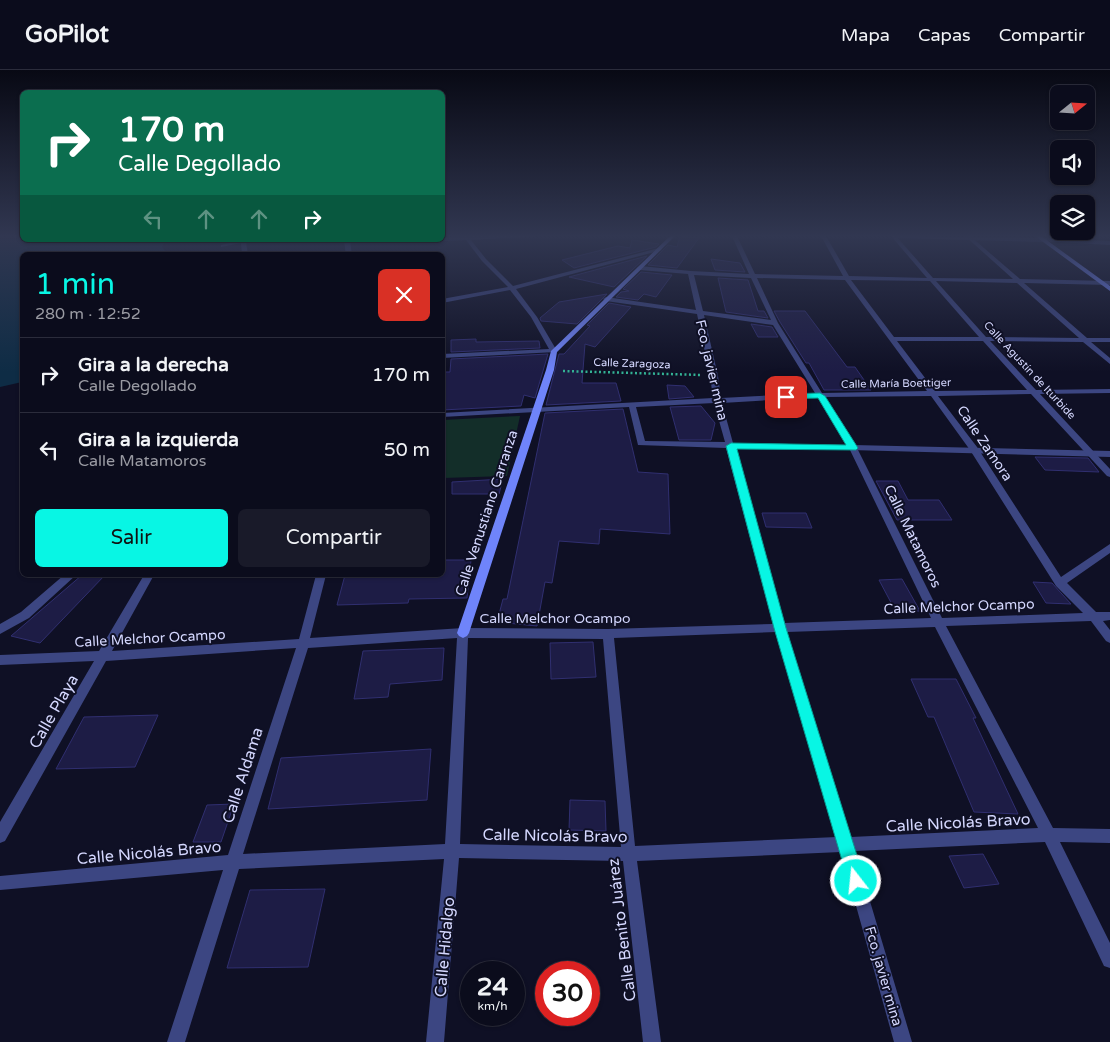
<!DOCTYPE html>
<html lang="es">
<head>
<meta charset="utf-8">
<style>
  :root { --surface:#0b0c1c; --page:#191a29; --text:#f1f3f6; --muted:#9a9ba3; --line:#2b2c3b; --accent:#08f6e4 }
  body { margin:0; font-family:"Varela Round",sans-serif; background:var(--page); color:var(--text); height:100vh; display:flex; flex-direction:column; font-size:19px; white-space:nowrap }
  * { box-sizing:border-box; margin:0 }
  p { font-size:16px; color:var(--muted) }
  .icon { flex:none; width:28px; height:28px; fill:none; stroke:currentColor; stroke-width:2; stroke-linecap:round; stroke-linejoin:round }
  .map { position:relative; flex:1; overflow:hidden }
  .drawer { position:absolute; left:20px; top:182px; width:425px; height:325px; display:flex; flex-direction:column; background:var(--surface); border-radius:8px; box-shadow:0 1px 4px #0004,0 0 0 1px var(--line) }
  .drawer>* { flex:none }
  .guide { position:absolute; left:20px; top:20px; width:425px; height:152px; border-radius:8px; box-shadow:0 1px 4px #0004,0 0 0 1px var(--line); background:#0b6e4f; color:#fff; overflow:hidden }
  .needle { width:32px; rotate:72deg }
  .fabs { position:absolute; left:1050px; top:15px; display:grid; gap:10px }
  .fabs a { display:grid; place-items:center; width:45px; height:45px; border-radius:8px; background:var(--surface); box-shadow:0 1px 4px #0004,0 0 0 1px var(--line); font-size:25px }
  .speed { position:absolute; left:460px; top:891px; display:flex; gap:10px; font-size:25px; font-weight:700; text-align:center }
  .speed>* { display:grid; place-content:center; width:65px; height:65px; border-radius:50%; background:var(--surface); box-shadow:0 1px 4px #0004,0 0 0 1px var(--line); line-height:1 }
  .speed small { font-size:12px; font-weight:400 }
  .speed .limit { border:8px solid #d22; background:#fff; color:#111 }
  .pin { position:absolute; display:grid; place-items:center; width:42px; height:42px; color:#fff; margin:-21px; border-radius:10px; box-shadow:0 2px 8px #0006 }
  .me { position:absolute; width:55px; margin:-28px; rotate:344deg; stroke-linejoin:round; filter:drop-shadow(0 0 4px #0008) }
  .turn { display:flex; align-items:center; gap:18px; height:105px; padding:0 15px; font-size:22px }
  .turn .icon { width:65px; height:65px; stroke-width:2.5 }
  .turn b { display:block; font-size:35px; line-height:42px }
  .lanes { display:flex; align-items:center; height:48px; padding:0 15px; background:#0003; justify-content:center; gap:25px; direction:ltr }
  .lanes .off { opacity:.35 }
  .round { display:grid; place-items:center; flex:none; width:52px; height:52px; border-radius:8px; background:var(--page) }
  .summary { display:flex; align-items:center; justify-content:space-between; height:85px; padding:0 15px }
  h1 { font-size:30px; font-weight:600; line-height:38px; color:var(--accent) }
  .action { display:flex; gap:10px; margin-top:auto; padding:10px 15px }
  .action a { flex:1; height:58px; border-radius:8px; background:var(--accent); color:#111; font-size:20px; font-weight:600; line-height:58px; text-align:center }
  .action a+a { background:var(--page); color:var(--text) }
  ul { padding:0; list-style:none }
  li { display:flex; align-items:center; gap:15px; height:75px; padding:0 15px; border-top:1px solid var(--line) }
  li div { flex:1 }
  li b { display:block; font-size:19px }
  li em { font-style:normal }
  header { display:flex; align-items:center; gap:30px; box-sizing:border-box; height:70px; padding:0 25px; background:var(--surface); border-bottom:1px solid var(--line) }
  header strong { font-size:24px }
  nav { display:flex; gap:28px; margin-inline-start:auto; font-size:18px }
  .map>svg:first-child { display:block }
  .green { fill:#132e29 }
  .water { fill:#0e2c45 }
  .building { fill:#1d1c45; stroke:#302f70 }
  .lines { fill:none; stroke-linecap:round; stroke-linejoin:round }
  .path { stroke:#33b395; stroke-width:2.5; stroke-dasharray:2 2.5; stroke-linecap:butt }
  .lane { fill:#3c4682; fill-rule:evenodd }
  .street { fill:#3c4682; fill-rule:evenodd }
  .secondary { fill:#6f84fa; fill-rule:evenodd }
  .route { fill:#08f6e4; stroke:#05a094 }
  .labels { text-anchor:middle; stroke-width:4; stroke-linejoin:round; paint-order:stroke }
  .far-street-label { font-size:11px; fill:#d4d7fe; stroke:#0f1025 }
  .street-label { font-size:14px; fill:#d4d7fe; stroke:#0f1025 }
  .near-street-label { font-size:16px; fill:#d4d7fe; stroke:#0f1025 }
</style>
</head>
<body>
<header>
<strong>GoPilot</strong>
<nav><a>Mapa</a><a>Capas</a><a>Compartir</a></nav>
</header>
<div class="map">
<svg width="1110" height="972" viewBox="0 0 1110 972">
  <rect width="100%" height="100%" fill="#0f1025"/>
  <path class="green" d="M520,346L507,406L443,408V350Z"/>
  <path class="water" d="M0,166H22V170H169L164,173L162,177L168,185H22V312L0,317Z"/>
  <g class="building">
    <path d="M680,166L699,168L677,198L648,195L668,175L677,177Z"/>
    <path d="M632,170L659,174L656,177L574,198L562,190L618,176L630,178Z"/>
    <path d="M647,186L614,217L569,207Z"/>
    <path d="M711,189L740,193L745,202L715,200Z"/>
    <path d="M641,202L672,205L656,227L644,224L638,230L616,227L621,222L629,221L623,219Z"/>
    <path d="M718,208L748,210L758,241H764L768,248L726,242Z"/>
    <path d="M607,224L577,254L541,251L540,248L559,232Z"/>
    <path d="M609,233L631,237L595,277L585,274L582,313H616L621,331L546,335L559,284H564L590,256L587,255Z"/>
    <path d="M774,241H805L847,297H855L871,320H824L809,293H806L780,252Z"/>
    <path d="M751,254L772,257L778,267H758Z"/>
    <path d="M476,269V272L539,271L540,278L451,282V270Z"/>
    <path d="M548,284L535,328L524,325L521,336L442,340V302H450L451,289Z"/>
    <path d="M667,315L685,316L694,327L669,329Z"/>
    <path d="M701,336L715,353L711,370H679L670,337Z"/>
    <path d="M623,339L638,402L668,404L670,464L600,459L599,474L559,471L552,513L545,512L537,556L497,552L503,529H507L545,343Z"/>
    <path d="M1035,387L1088,388L1099,402L1045,400Z"/>
    <path d="M503,409L499,424H452V412Z"/>
    <path d="M876,411H898L908,430H939L952,450H897Z"/>
    <path d="M762,443H806L812,458L766,457Z"/>
    <path d="M442,490H471L467,528L409,529L408,533L337,535L345,505H442Z"/>
    <path d="M82,505H105L40,573L11,566Z"/>
    <path d="M902,509L920,541L896,542L879,510Z"/>
    <path d="M1033,512L1052,513L1071,534L1046,533Z"/>
    <path d="M593,572L596,607L551,609L550,573Z"/>
    <path d="M444,578L442,610L390,614L388,627L354,629L363,581Z"/>
    <path d="M911,609H956L976,648H973L1018,744L974,742L934,647H928Z"/>
    <path d="M158,645L135,697L56,699L84,647Z"/>
    <path d="M431,679L427,730L268,739L281,688Z"/>
    <path d="M570,730L605,731L606,761L569,760Z"/>
    <path d="M234,734L221,772H193L207,735Z"/>
    <path d="M983,784L999,814L964,818L949,786Z"/>
    <path d="M325,819L308,897L227,898L250,820Z"/>
  </g>
  <g class="lines">
    <path class="path" d="M563,301L702,305"/>
    <g class="lane">
      <path d="M894,166L1042,168L1045,170L1042,172L896,168Z"/>
      <path d="M853,375L1110,381V387L850,380V376Z"/>
    </g>
    <g class="street">
      <path d="M464,166H542L471,170L486,189L513,216L659,178L662,180L516,219L537,247L557,281L556,282L442,288V284L549,279L531,247L510,220L442,233V229L508,217L482,191L466,170L442,171L440,170H442V167Z"/>
      <path d="M732,166H737L755,204L843,206L821,166H826L849,206L927,208L891,166H896L933,208L1013,209L965,166H970L1020,209L1110,211V215L1024,213L1087,268H1110V272H1091L1110,288V294L1083,272L990,271L1036,320L1110,319V323L1040,324L1110,399V407L1107,406L1031,324L938,326L977,377L1061,507L1110,474V483L1067,513L1096,542H1110V550L1103,551L1110,560V573L1106,571L1091,551L946,556L1053,758L1110,759V773L1060,772L1110,873V898L1104,896L1045,772L855,781L912,972H894L841,782L637,791L661,972H643L623,791L459,788L444,972H426L444,789L239,799L185,972H167L223,800L0,820V806L228,785L296,578L106,591L5,771L0,773V752L94,591L0,595V585L99,581L144,505H154L112,581L299,569L316,505H326L310,568L463,558L608,559L773,554L726,378L638,375L629,337L442,347V343L713,328L710,306L697,244L606,231L603,229L606,227L696,240L688,204L640,200L637,198L640,196L691,201L749,204ZM694,205L751,208L771,250L703,241ZM757,208L845,210L927,321L822,323L778,253ZM851,210L930,211L979,267H894ZM936,211L1017,213L1079,268L986,267ZM704,245L773,255L815,323L721,328L718,306ZM897,271H983L1027,320L935,321ZM931,326L970,380L1056,516L1083,543L942,548L857,378L825,327ZM818,327L847,375L733,373L722,333ZM714,333L725,372L645,371L636,337ZM734,378L850,380L931,548L784,553ZM935,557L1038,758L851,767L787,562ZM776,562L837,767L635,776L614,568ZM457,568L445,774L243,784L308,578ZM468,568L603,569L621,777L460,774Z"/>
      <path d="M1042,168L1110,171V175L1040,171L1039,170Z"/>
      <path d="M224,170H344L341,172H246L248,185H242L241,173L221,177V175L234,172Z"/>
      <path d="M344,170H350L352,185H346Z"/>
      <path d="M64,505H76L29,548L0,564V554L21,542Z"/>
    </g>
    <g class="secondary">
      <path d="M670,166H675L557,282L554,300L469,563L467,566L463,568L459,566L457,563L546,300L551,281Z"/>
      <path d="M1035,166H1041L1110,216V221Z"/>
    </g>
  </g>
  <linearGradient id="sky" x2="0" y2="1"><stop stop-color="#080914"/><stop offset="0.55" stop-color="#313751"/><stop offset="1" stop-color="#313751" stop-opacity="0"/></linearGradient>
  <rect width="1110" height="302" fill="url(#sky)"/>
  <path class="route" d="M820,323L825,326L858,378L856,380L737,379L786,558L865,811L862,817L856,819L851,817L848,811L774,558L726,376L731,373L846,375L818,328L786,329L782,327L786,324Z"/>
  <g class="labels">
    <g class="far-street-label">
      <text transform="translate(632 293) rotate(2)" y="4">Calle Zaragoza</text>
      <text transform="translate(1030 300) rotate(47)" y="4">Calle Agustín de Iturbide</text>
      <text transform="translate(896 313) rotate(-1)" y="4">Calle María Boettiger</text>
    </g>
    <g class="street-label">
      <text transform="translate(712 300) rotate(77)" y="5">Fco. javier mina</text>
      <text transform="translate(985 373) rotate(56)" y="5">Calle Zamora</text>
      <text transform="translate(486 443) rotate(-72)" y="5">Calle Venustiano Carranza</text>
      <text transform="translate(913 466) rotate(64)" y="5">Calle Matamoros</text>
      <text transform="translate(959 536) rotate(-2)" y="5">Calle Melchor Ocampo</text>
      <text x="555" y="553">Calle Melchor Ocampo</text>
      <text transform="translate(150 568) rotate(-3)" y="5">Calle Melchor Ocampo</text>
      <text transform="translate(884 906) rotate(74)" y="5">Fco. javier mina</text>
    </g>
    <g class="near-street-label">
      <text transform="translate(53 641) rotate(-60)" y="6">Calle Playa</text>
      <text transform="translate(242 705) rotate(-72)" y="6">Calle Aldama</text>
      <text transform="translate(958 752) rotate(-3)" y="6">Calle Nicolás Bravo</text>
      <text transform="translate(555 765) rotate(1)" y="6">Calle Nicolás Bravo</text>
      <text transform="translate(149 782) rotate(-5)" y="6">Calle Nicolás Bravo</text>
      <text transform="translate(621 860) rotate(-97)" y="6">Calle Benito Juárez</text>
      <text transform="translate(444 877) rotate(-85)" y="6">Calle Hidalgo</text>
    </g>
  </g>
</svg>
<div class="fabs">
<a><svg class="needle" viewBox="-14 -14 28 28"><path d="M0-13l5 13h-10z" fill="#e53935"/><path d="M0 13l5-13h-10z" fill="#9a9ba3"/></svg></a>
<a><svg class="icon" aria-label="sound" viewBox="0 0 24 24"><path d="M4 9h4l5-4v14l-5-4H4zM17 9q2 3 0 6"/></svg></a>
<a><svg class="icon" aria-label="layers" viewBox="0 0 24 24"><path d="M12 4l9 5-9 5-9-5zM3 14l9 5 9-5"/></svg></a>
</div>
<div class="speed"><div>24<small>km/h</small></div><div class="limit">30</div></div>
<div class="pin" style="left:786px;top:327px;background:#d93025"><svg class="icon" aria-label="arrive" viewBox="0 0 24 24"><path d="M6 21V4h12l-3 4 3 4H6"/></svg></div>
<svg class="me" style="left:856px;top:811px" viewBox="-20 -20 40 40"><circle r="17" fill="#08f6e4" stroke="#fff" stroke-width="3"/><path d="M0-11L8 9 0 5-8 9z" fill="#fff"/></svg>
<div class="guide">
<div class="turn"><svg class="icon" aria-label="right" viewBox="0 0 24 24"><path d="M7 20v-9h11M14 6l5 5-5 5"/></svg><div><b>170 m</b>Calle Degollado</div></div>
<div class="lanes"><svg class="icon off" aria-label="left" viewBox="0 0 24 24"><path d="M17 20v-9H6M10 6l-5 5 5 5"/></svg><svg class="icon off" aria-label="ahead" viewBox="0 0 24 24"><path d="M12 20V5M6 11l6-6 6 6"/></svg><svg class="icon off" aria-label="ahead" viewBox="0 0 24 24"><path d="M12 20V5M6 11l6-6 6 6"/></svg><svg class="icon" aria-label="right" viewBox="0 0 24 24"><path d="M7 20v-9h11M14 6l5 5-5 5"/></svg></div>
</div>
<section class="drawer">
<div class="summary"><div><h1>1 min</h1><p>280 m · 12:52</p></div><a class="round" style="background:#d93025;color:#fff"><svg class="icon" aria-label="close" viewBox="0 0 24 24"><path d="M6 6l12 12M18 6L6 18"/></svg></a></div>
<ul>
<li><svg class="icon" aria-label="right" viewBox="0 0 24 24"><path d="M7 20v-9h11M14 6l5 5-5 5"/></svg><div><b>Gira a la derecha</b><p>Calle Degollado</p></div><em>170 m</em></li>
<li><svg class="icon" aria-label="left" viewBox="0 0 24 24"><path d="M17 20v-9H6M10 6l-5 5 5 5"/></svg><div><b>Gira a la izquierda</b><p>Calle Matamoros</p></div><em>50 m</em></li>
</ul>
<div class="action"><a>Salir</a><a>Compartir</a></div>
</section>
</div>
</body>
</html>
